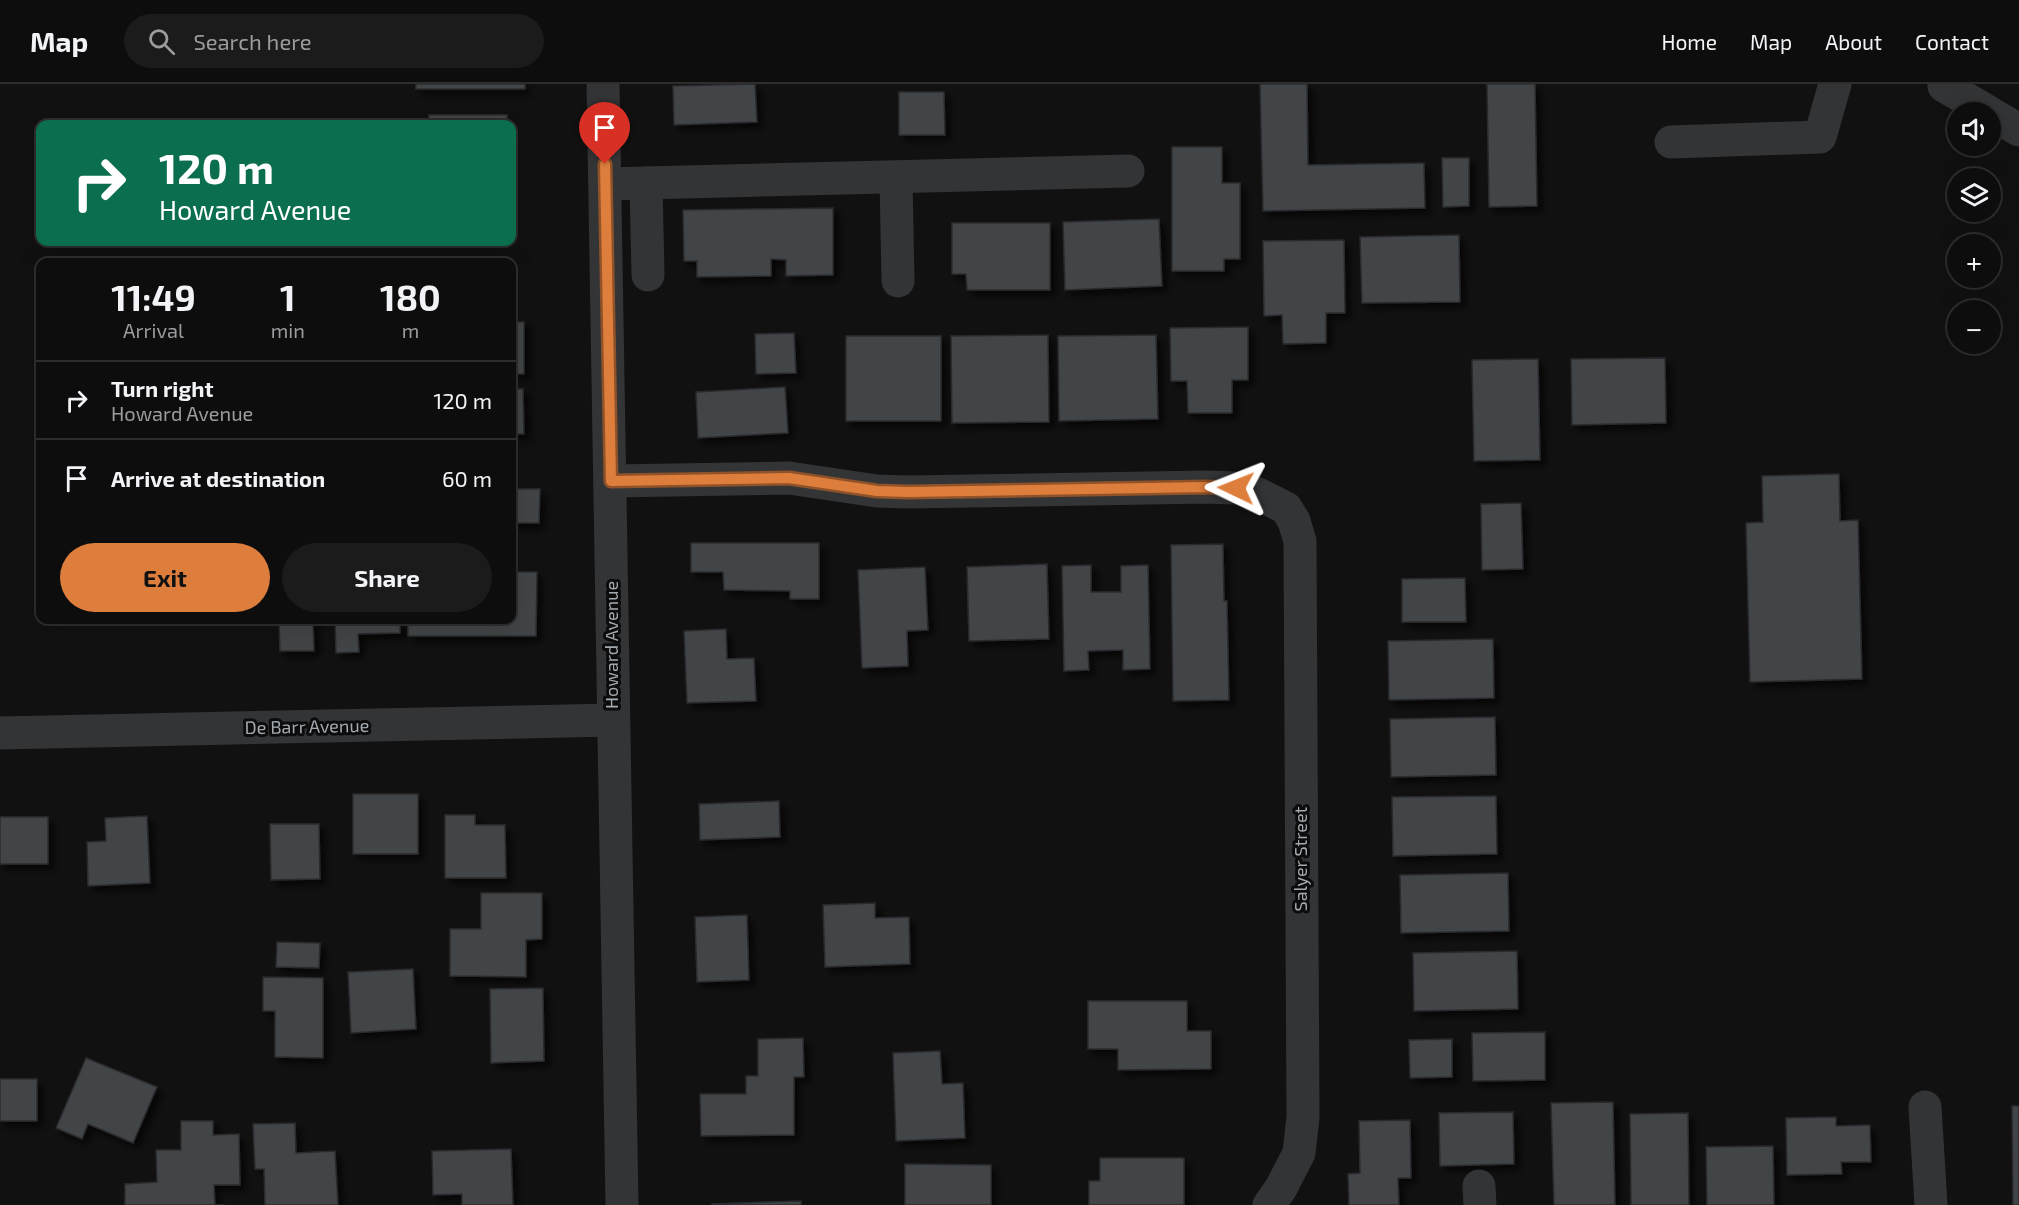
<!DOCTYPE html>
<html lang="en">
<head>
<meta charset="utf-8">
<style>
  :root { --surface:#0d0d0e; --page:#1b1b1c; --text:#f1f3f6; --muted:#9a9c9e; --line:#2d2d2e; --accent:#dd7e3d }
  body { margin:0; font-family:"Exo 2",sans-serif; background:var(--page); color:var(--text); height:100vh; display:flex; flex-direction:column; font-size:22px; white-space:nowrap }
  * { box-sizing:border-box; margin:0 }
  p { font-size:20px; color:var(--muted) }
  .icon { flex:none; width:33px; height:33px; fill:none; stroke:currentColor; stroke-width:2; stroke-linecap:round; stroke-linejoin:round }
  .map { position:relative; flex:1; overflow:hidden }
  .details { position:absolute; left:36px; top:174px; width:480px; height:366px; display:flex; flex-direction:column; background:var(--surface); border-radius:12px; box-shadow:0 6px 24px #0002,0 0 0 2px var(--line) }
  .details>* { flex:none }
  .hud { position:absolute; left:36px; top:36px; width:480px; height:126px; border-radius:12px; box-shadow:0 6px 24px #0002,0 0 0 2px var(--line); background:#0b6e4f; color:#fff; overflow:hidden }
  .tools { position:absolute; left:1947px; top:18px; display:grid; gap:12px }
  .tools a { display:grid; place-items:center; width:54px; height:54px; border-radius:50%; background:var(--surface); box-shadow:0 6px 24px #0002,0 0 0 2px var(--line); font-size:30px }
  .pin { position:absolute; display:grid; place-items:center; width:51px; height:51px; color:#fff; margin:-62px -26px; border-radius:50% 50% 50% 0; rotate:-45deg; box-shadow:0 0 6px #0007 }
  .pin .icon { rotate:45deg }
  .me { position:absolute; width:66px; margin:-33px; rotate:272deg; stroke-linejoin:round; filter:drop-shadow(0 0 4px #0008) }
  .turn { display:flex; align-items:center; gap:21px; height:126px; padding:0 24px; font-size:27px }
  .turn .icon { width:78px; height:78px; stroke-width:2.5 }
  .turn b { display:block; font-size:42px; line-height:51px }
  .eta { display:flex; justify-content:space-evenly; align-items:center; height:102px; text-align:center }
  .eta b { font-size:36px; font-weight:700; line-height:42px }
  .action { display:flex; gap:12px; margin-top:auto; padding:12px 24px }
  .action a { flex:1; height:69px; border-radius:36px; background:var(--accent); color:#111; font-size:24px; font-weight:700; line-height:69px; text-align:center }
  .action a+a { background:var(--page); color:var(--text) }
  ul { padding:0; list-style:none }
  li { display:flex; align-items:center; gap:18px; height:78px; padding:0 24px; border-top:2px solid var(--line) }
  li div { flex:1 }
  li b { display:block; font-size:22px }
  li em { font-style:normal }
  header { display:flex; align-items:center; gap:36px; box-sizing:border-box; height:84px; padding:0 30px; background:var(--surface); border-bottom:2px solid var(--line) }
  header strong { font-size:28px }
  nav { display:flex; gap:33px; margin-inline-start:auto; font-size:21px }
  .search { width:420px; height:54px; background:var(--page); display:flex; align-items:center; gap:15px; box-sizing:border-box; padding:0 21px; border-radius:33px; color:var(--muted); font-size:22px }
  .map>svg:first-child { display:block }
  .building { fill:#424447; stroke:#2b2c2e; stroke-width:1.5; filter:url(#shadow) }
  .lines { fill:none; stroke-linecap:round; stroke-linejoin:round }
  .minor { stroke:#323436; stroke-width:33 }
  .route-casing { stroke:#905228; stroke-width:15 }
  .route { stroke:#dd7e3d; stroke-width:10 }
  .labels { text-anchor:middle; stroke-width:6; stroke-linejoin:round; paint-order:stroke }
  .street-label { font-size:18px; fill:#a3abb1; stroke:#0c0c0d }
</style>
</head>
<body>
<header>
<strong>Map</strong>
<div class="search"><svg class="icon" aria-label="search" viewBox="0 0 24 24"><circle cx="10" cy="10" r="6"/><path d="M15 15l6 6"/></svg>Search here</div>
<nav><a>Home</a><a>Map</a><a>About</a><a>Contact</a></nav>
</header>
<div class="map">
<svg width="2019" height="1121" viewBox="0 0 2019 1121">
  <defs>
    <filter id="shadow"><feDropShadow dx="5.5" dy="5.5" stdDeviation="3" flood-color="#0009"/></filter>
  </defs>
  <rect width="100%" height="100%" fill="#111112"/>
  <g class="building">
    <rect x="416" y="0" width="109" height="5"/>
    <path d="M755,0L757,38L674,41L673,2Z"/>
    <path d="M1260,0H1307L1308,81L1424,79L1425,124L1263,127Z"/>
    <path d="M1487,0H1535L1537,122L1489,123Z"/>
    <path d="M899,8H944L945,51H899Z"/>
    <rect x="429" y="31" width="78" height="9"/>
    <path d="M339,35V40H272V37Z"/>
    <path d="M1172,63H1222V99H1240V175H1224V187H1172Z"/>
    <path d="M1442,74H1469V122L1443,123Z"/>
    <path d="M833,124V191L786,192V176L771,175V192L697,193V177H684L683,126Z"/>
    <path d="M1159,135L1162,202L1065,206L1063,138Z"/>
    <path d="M952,139H1050V206H967L966,190H952Z"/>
    <path d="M1459,151L1460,218L1362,219L1360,153Z"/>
    <path d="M1344,156L1345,229H1326V259L1283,260L1282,231L1264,232L1263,157Z"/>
    <rect x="512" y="238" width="12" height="52"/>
    <path d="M1248,243V296H1232V329H1188L1187,297H1171L1170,244Z"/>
    <path d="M794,249L796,289L756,290L755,250Z"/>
    <path d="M1048,251L1049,338L952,339L951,252Z"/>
    <path d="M1156,251L1158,335L1059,337L1058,252Z"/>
    <rect x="846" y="252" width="95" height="85"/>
    <path d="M1665,274L1666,339L1572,341L1571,275Z"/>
    <path d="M1538,275L1540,376L1474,377L1472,276Z"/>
    <path d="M785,303L788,349L698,354L696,308Z"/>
    <path d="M512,305H523L524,350H512Z"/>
    <path d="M1839,390L1840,437L1858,436L1862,595L1750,598L1746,439L1763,438L1762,392Z"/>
    <path d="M512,405H540L539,439H512Z"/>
    <path d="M1521,419L1523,485L1482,486L1481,420Z"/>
    <path d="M691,459H819V515H790V507L724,506L723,488H691Z"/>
    <path d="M1223,460L1224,517H1227L1229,616L1173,617L1171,461Z"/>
    <path d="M1047,480L1049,555L969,557L967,483Z"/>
    <path d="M1091,481V508H1121V482L1148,481L1150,585L1123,586V566L1088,567L1089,586L1064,587L1062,482Z"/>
    <path d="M925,483L928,546L907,547L908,582L862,584L858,486Z"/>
    <path d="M512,488H537L536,552H408V536H512Z"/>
    <path d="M1465,494L1466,538H1402V495Z"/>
    <path d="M279,536H313L314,567H280Z"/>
    <path d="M335,536H400V549L358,550L359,568L336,569Z"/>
    <path d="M726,545L727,575L754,574L756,617L687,619L684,547Z"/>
    <path d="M1493,555L1494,614L1389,616L1388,557Z"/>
    <path d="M1495,633L1496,691L1391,693L1390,635Z"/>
    <rect x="353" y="710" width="65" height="60"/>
    <path d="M1496,712L1497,770L1393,772L1392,713Z"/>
    <path d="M779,717L780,753L700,756L699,720Z"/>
    <path d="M445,731H475V741H505L506,794H445Z"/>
    <path d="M147,732L150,799L88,802L87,758L106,757L105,734Z"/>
    <rect x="0" y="733" width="48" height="47"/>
    <path d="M270,740H319L320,795L271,796Z"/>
    <path d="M1508,789L1509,847L1401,849L1400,791Z"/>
    <path d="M481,809H542V855L526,856V893L450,892V845H481Z"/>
    <path d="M875,819V834L909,833L910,880L825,883L823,821Z"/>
    <path d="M747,831L749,896L697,898L695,833Z"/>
    <path d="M277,858L320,859L319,884L276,883Z"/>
    <path d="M1517,867L1518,925L1414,927L1413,869Z"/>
    <path d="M413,885L416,945L351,949L348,888Z"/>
    <path d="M263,893L323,894V974L275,973V927H263Z"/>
    <path d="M543,904L544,977L491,979L490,905Z"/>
    <path d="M1088,917H1187V947H1211V985L1118,986V965H1088Z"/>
    <path d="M1545,948V996L1473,997L1472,949Z"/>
    <path d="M803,954L804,993H794V1051L701,1052L700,1010H746V992H758V955Z"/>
    <path d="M1452,955V993L1410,994L1409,956Z"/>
    <path d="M940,967L942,1000L963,999L965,1054L896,1057L893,969Z"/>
    <path d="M86,974L157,1003L133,1059L88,1040L82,1055L56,1044Z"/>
    <rect x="0" y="995" width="37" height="42"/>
    <path d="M1613,1018L1615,1121H1554L1551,1019Z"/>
    <path d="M2012,1022H2019V1121H2013Z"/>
    <path d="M1513,1028L1514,1080L1440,1082L1439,1029Z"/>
    <path d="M1688,1029L1689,1121H1631L1630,1030Z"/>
    <path d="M1836,1033V1042L1870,1041L1871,1078H1841L1842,1090L1787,1091L1786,1034Z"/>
    <path d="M1410,1036L1411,1094H1398L1399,1121H1349L1348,1090L1360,1089L1359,1037Z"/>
    <path d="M181,1037H213V1051L239,1050L240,1101H214L215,1121H225H125V1100L157,1098L156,1066H181Z"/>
    <path d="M295,1039L296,1069L335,1067L338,1121H265L264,1085H255L253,1040Z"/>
    <path d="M1773,1062L1774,1121H1707L1706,1063Z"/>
    <path d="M511,1065L513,1121H462V1110L433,1111L432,1067Z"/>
    <path d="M1100,1074H1184V1121H1089V1097H1100Z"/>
    <path d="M905,1080L991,1081V1121H905Z"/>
    <path d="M801,1117V1121H712V1120Z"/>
  </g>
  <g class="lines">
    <g class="minor">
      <path d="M603,0L622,1121"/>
      <path d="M1945,0L1944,2L1989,28"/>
      <path d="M1990,29L2019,46"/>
      <path d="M1671,58L1820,53L1835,0"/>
      <path d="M896,94L898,197"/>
      <path d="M646,99L648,191"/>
      <path d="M605,100L1128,87"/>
      <path d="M611,397L789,394L877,407L907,408L1206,403L1236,404L1258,410L1286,424L1294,437L1300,457L1303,1033L1299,1069L1281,1104L1269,1121"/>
      <path d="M0,649L613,636"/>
      <path d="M1925,1023L1931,1121"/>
      <path d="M1479,1102L1480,1121"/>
    </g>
  </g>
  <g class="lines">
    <g class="route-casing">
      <path id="route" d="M605,80L611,397L789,394L877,407L908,408L1206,403L1236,404"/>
    </g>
    <use href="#route" class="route"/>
  </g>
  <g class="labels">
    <g class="street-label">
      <text transform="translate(612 561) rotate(-90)" y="6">Howard Avenue</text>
      <text transform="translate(307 643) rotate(-1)" y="6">De Barr Avenue</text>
      <text transform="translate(1301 775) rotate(-90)" y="6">Salyer Street</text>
    </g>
  </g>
</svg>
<div class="tools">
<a><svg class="icon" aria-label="sound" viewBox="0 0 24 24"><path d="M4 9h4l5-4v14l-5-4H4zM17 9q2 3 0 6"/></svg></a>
<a><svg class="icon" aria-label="layers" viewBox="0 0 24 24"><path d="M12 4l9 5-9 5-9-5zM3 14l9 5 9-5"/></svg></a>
<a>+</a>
<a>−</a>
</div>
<div class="pin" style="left:605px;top:80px;background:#d93025"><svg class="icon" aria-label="arrive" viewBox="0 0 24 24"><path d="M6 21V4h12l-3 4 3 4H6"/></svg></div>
<svg class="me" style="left:1236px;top:404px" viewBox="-20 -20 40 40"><path d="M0-17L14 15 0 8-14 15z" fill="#dd7e3d" stroke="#fff" stroke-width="4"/></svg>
<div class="hud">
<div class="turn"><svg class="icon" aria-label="right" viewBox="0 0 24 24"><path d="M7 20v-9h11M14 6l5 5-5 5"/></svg><div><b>120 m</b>Howard Avenue</div></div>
</div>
<section class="details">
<div class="eta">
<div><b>11:49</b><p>Arrival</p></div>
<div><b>1</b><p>min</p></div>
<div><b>180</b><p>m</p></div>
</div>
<ul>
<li><svg class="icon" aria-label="right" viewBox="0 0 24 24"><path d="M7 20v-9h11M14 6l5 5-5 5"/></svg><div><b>Turn right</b><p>Howard Avenue</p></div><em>120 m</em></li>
<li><svg class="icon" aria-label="arrive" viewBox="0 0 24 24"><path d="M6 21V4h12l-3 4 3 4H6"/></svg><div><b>Arrive at destination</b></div><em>60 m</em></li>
</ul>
<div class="action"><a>Exit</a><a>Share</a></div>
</section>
</div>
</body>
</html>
